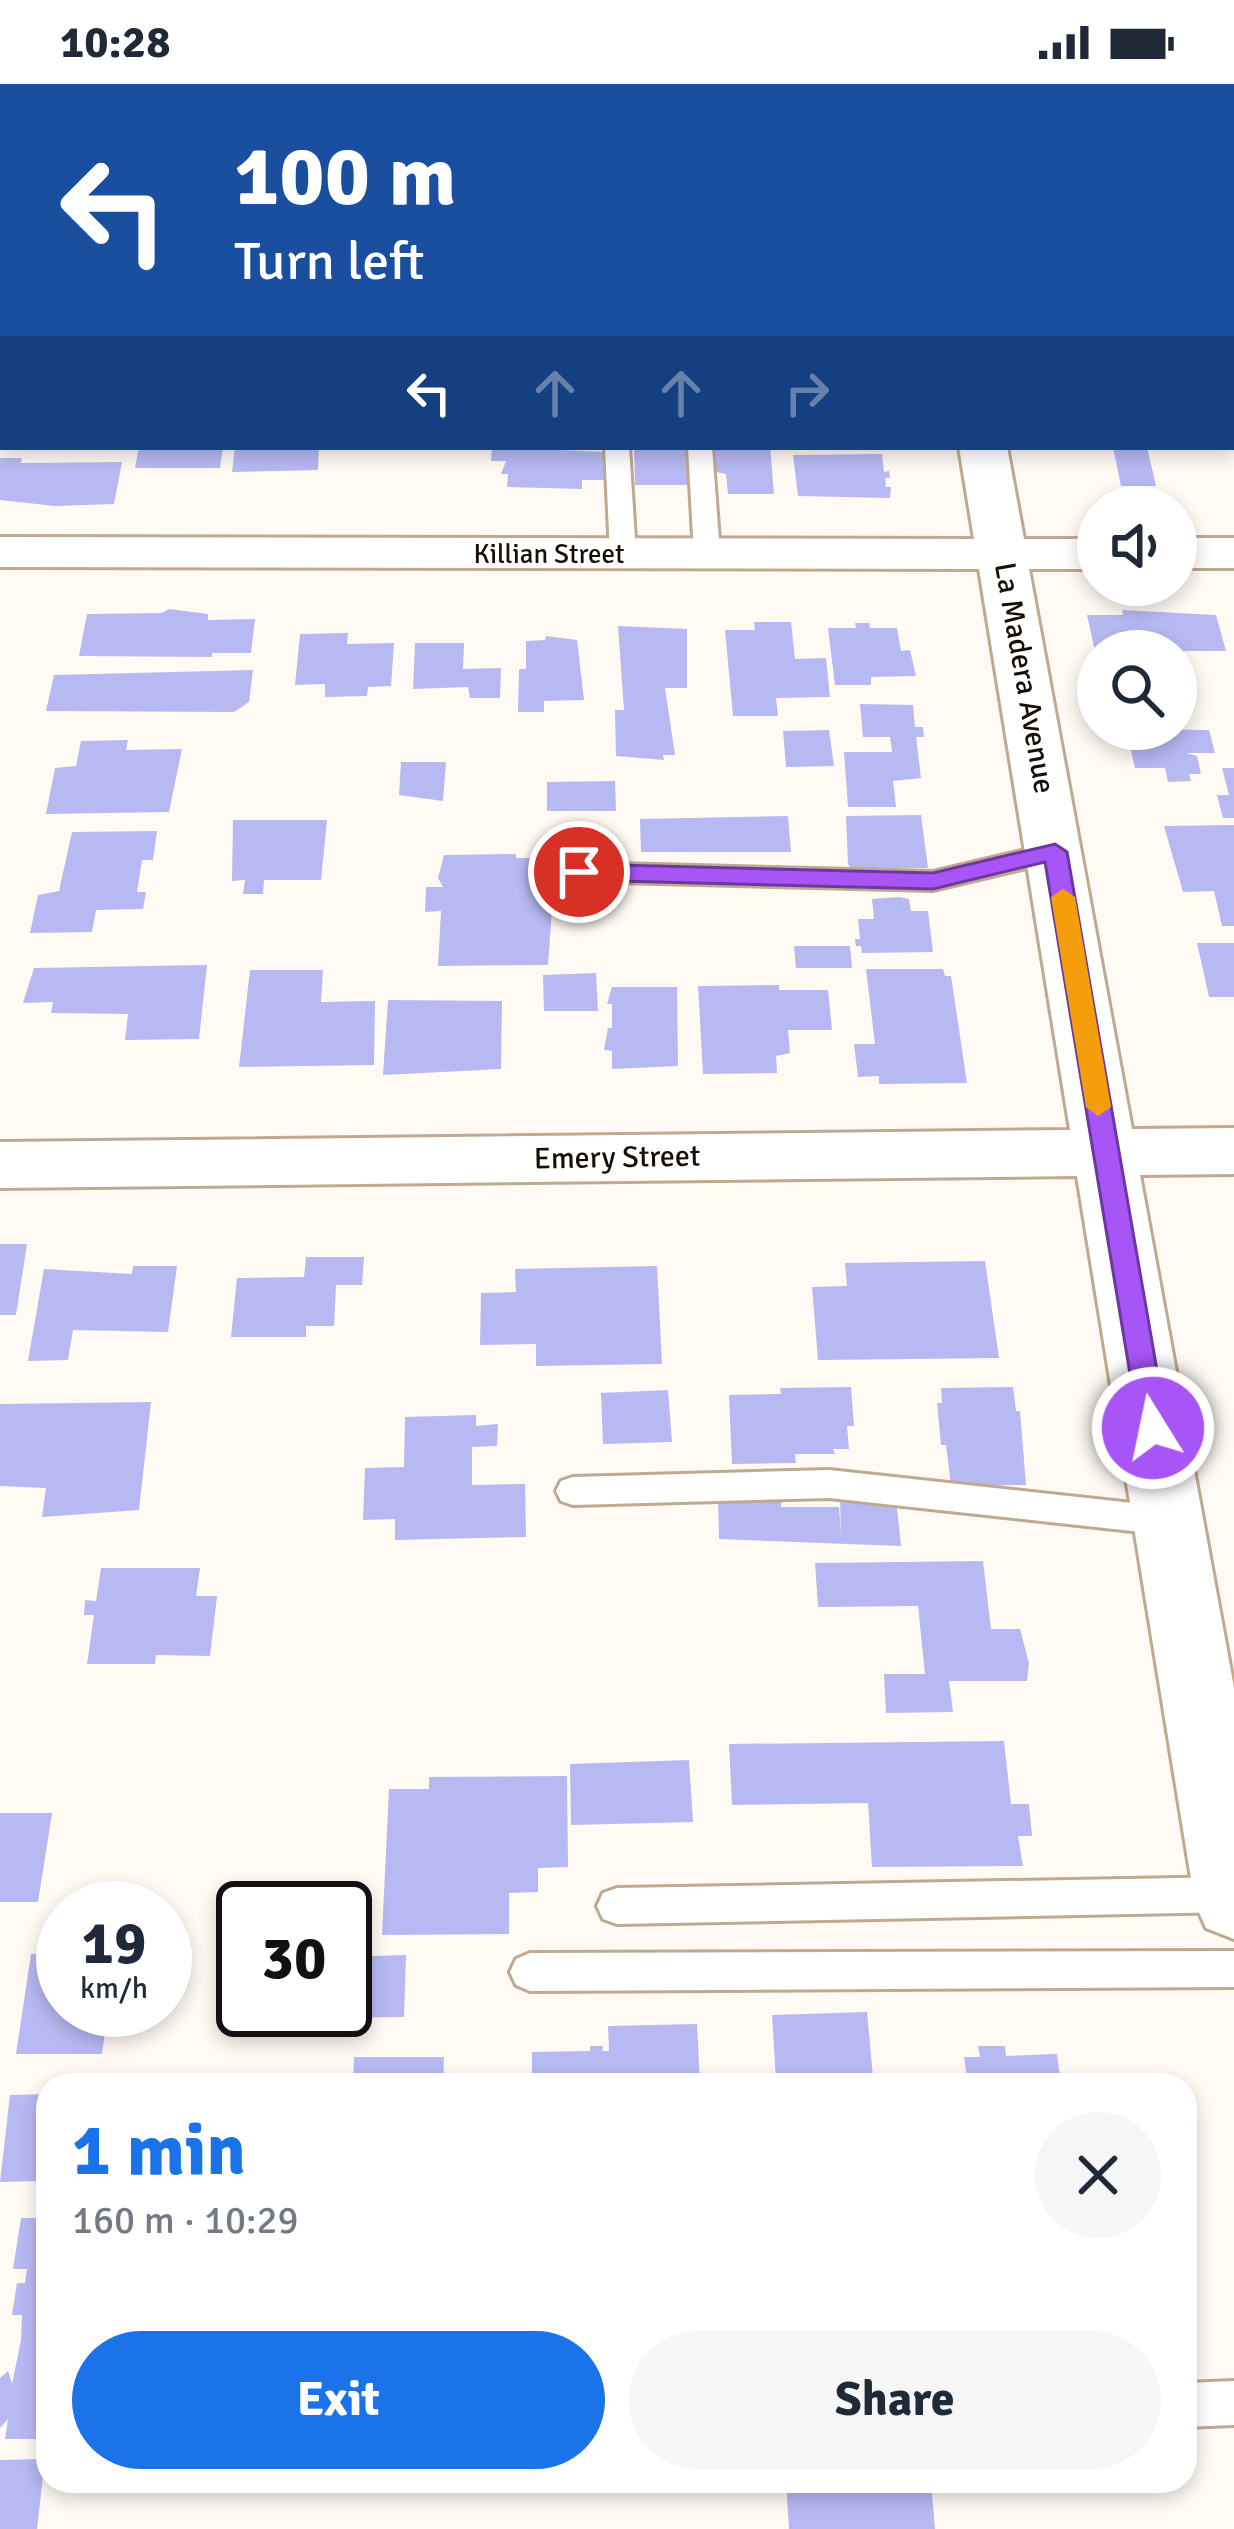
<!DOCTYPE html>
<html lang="en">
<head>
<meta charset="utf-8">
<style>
  :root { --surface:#fff; --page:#f6f6f7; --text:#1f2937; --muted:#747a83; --accent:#1a73e8 }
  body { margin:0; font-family:Signika,sans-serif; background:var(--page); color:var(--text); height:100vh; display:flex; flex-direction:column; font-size:45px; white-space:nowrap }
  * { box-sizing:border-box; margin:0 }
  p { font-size:39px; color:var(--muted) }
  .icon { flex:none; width:66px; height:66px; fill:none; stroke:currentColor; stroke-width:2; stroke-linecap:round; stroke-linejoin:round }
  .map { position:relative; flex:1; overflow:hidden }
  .sheet { position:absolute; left:36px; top:1989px; width:1161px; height:420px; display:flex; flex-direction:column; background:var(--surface); border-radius:36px; box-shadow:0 6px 18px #0003 }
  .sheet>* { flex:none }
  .guide { position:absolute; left:0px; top:0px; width:1236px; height:366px; box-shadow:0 6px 18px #0003; background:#1a4fa0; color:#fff; overflow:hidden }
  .fabs { position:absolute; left:1077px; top:402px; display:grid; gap:24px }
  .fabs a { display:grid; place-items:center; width:120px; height:120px; border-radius:50%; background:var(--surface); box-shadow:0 6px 18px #0003; font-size:60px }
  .speed { position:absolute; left:36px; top:1797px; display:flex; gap:24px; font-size:60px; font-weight:700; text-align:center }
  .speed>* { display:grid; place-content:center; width:156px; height:156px; border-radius:50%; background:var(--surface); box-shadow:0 6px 18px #0003; line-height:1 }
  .speed small { font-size:30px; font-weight:400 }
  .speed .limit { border:6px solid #111; border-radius:18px; background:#fff; color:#111 }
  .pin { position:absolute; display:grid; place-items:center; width:102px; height:102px; color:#fff; margin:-51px; border:6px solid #fff; border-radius:50%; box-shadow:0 3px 12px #0007 }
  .me { position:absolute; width:132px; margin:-66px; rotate:350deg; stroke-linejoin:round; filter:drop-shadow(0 0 9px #0008) }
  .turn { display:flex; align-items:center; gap:42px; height:252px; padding:0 36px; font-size:54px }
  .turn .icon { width:156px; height:156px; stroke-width:2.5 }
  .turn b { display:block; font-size:84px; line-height:102px }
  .lanes { display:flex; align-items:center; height:114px; padding:0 36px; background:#0003; justify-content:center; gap:60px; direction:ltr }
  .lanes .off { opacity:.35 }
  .round { display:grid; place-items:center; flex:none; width:126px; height:126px; border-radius:63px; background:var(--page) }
  .head { display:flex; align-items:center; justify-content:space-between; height:204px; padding:0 36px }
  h1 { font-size:72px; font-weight:800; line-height:90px; color:var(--accent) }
  .primary-button { display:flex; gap:24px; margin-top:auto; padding:24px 36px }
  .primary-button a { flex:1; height:138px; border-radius:72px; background:var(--accent); color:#fff; font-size:48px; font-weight:800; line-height:138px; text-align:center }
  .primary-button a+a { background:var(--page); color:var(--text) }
  .status { display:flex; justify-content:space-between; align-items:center; height:84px; padding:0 60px; background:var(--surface); direction:ltr }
  .status svg { height:33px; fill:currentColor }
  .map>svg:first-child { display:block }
  .building { fill:#b7b9f3 }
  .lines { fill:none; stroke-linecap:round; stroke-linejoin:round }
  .service-casing { stroke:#c0a98e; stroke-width:6 }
  .minor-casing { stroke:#c0a98e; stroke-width:6 }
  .service { fill:#fff; fill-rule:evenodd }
  .minor { fill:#fff; fill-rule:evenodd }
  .route { fill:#a855f7; stroke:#6d37a1; stroke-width:3 }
  .slow { fill:#f59e0b }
  .labels { text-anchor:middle; stroke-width:10; stroke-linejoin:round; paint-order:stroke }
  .far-street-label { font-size:27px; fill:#160e05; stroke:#fff }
  .street-label { font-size:30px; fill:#160e05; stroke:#fff }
</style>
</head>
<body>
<div class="status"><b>10:28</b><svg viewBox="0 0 49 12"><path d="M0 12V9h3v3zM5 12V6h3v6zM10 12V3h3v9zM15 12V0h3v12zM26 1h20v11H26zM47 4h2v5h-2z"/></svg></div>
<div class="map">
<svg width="1234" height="2445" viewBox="0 0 1234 2445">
  <rect width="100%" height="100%" fill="#fffaf4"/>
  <g class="building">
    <path d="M139,363H223L220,384H135Z"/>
    <path d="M235,363H319L318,386L232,388Z"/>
    <path d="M492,363L606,368L605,396H582V405L507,403L508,390H501L506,377H491Z"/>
    <path d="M634,363H686L688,401H635Z"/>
    <path d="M715,363H770L774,410H728L726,390L716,388Z"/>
    <path d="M1113,363H1147L1156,402H1121Z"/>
    <path d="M882,370L884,388L889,387L890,394H885L886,403H891L890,414L798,412L793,371Z"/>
    <path d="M0,374H22L21,379L122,378L114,420L55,422L0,416Z"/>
    <path d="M169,525L208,530V536L255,535L251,569H212V573L79,572L87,530L162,529Z"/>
    <path d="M1122,526L1216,531L1226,567H1095L1087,531H1123Z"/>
    <path d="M754,538H791L795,575L826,574L830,613L776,614L778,632H733L725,546H755Z"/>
    <path d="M855,539H869L870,544H897L901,567L910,566L916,592L871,593V601H835L828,544H856Z"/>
    <path d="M618,542L687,545V604H665L675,671H663L664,676L616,672L615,626H624Z"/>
    <path d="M348,549L347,560L394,559L391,602L368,603L367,612L325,613V600L295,601L300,550Z"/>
    <path d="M546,552L577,556L584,616L544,617V628H518L519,585H526V557L545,556Z"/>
    <path d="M415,559H464L463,585L501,584L500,614H470L468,603L413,605Z"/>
    <path d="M253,586L249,618L234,628L46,627L54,591Z"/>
    <path d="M860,620L913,621L915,643H923L924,653H916L921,694L893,697L896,723H848L844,668H892L890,653H863Z"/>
    <path d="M1126,645L1209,646L1215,669H1186L1197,672L1201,690H1189L1191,697L1168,698L1165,684H1135Z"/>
    <path d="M829,646L834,682L786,683L783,647Z"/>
    <path d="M128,656L126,666L182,665L169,728L46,730L55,684L76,682L81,657Z"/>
    <path d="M401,678H446L443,717L399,711Z"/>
    <path d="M1222,684H1234V734H1223L1217,711H1229Z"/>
    <path d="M615,697L616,727H547V698Z"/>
    <path d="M921,731L928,784H851L848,780L846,732Z"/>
    <path d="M788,732L791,768H641L640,735Z"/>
    <path d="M233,736H327L321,796H264L263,810H243L245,796L232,797Z"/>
    <path d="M1234,741V842H1222L1214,807L1183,808L1164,742Z"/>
    <path d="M157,747L153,776H142L137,808H146L143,825L96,826L92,848L30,849L38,811L59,807L72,748Z"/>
    <path d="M516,770V774H554L558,783V798L553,801L561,803V825H552L548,881L438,882L441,827L425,828L426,803H443L438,794L444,771Z"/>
    <path d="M899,813L909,815L911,827H928L933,868L862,869L861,862H856L855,855H860L858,835H874L872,815Z"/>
    <path d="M1197,859H1234V913H1209Z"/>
    <path d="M794,862H850L852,884H796Z"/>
    <path d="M207,881L199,955L125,956L128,930L51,929L53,918L23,919L34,884Z"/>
    <path d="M866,885H943L945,892H951L967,999L879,1000V992L858,993L854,960H875Z"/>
    <path d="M250,886H323L321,918L375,917L374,981L239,983Z"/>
    <path d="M596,889L598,927H544L543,891Z"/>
    <path d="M779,901V906H828L832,946H788L790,969L776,972L777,989L703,990L698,902Z"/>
    <path d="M612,903H677L678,982L612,985V967L604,966L608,944H612V920H607Z"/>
    <path d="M388,916L502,917L501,985L383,991Z"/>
    <path d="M0,1160H27L16,1231H0Z"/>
    <path d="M306,1173H364L362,1201H336L334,1242H306V1253H231L237,1194L304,1193Z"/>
    <path d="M985,1177L999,1274L818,1276L812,1203L847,1202L845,1179Z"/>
    <path d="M133,1182H177L168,1248L73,1246L68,1276L28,1277L44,1185L132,1190Z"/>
    <path d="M657,1182L662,1280L536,1282V1260L480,1261L481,1209L516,1208L515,1185Z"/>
    <path d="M851,1303L854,1342H847L849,1365H833L835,1370H795L796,1379L732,1380L729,1311L781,1310L780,1304Z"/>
    <path d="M1013,1303L1016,1327H1020L1026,1401L951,1402L946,1361H941L937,1319H942L941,1304Z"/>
    <path d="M668,1306L672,1358L603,1360L601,1309Z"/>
    <path d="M151,1318L139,1426L42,1433L46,1404L0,1402V1320Z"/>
    <path d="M476,1331V1342L498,1340L497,1362L472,1363V1401L525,1400L526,1453L395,1456V1435L363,1436L365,1384L404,1383L405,1333Z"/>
    <path d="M718,1413H781V1423H839L841,1451L840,1414H896L901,1462L719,1455Z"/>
    <path d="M983,1477L991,1545H1020L1029,1579L1027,1597H949L953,1628L886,1629L884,1590H925L918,1522L818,1523L815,1479Z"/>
    <path d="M101,1484H200L196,1512H217L210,1572L156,1571L155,1580H87L94,1531H84L85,1516L96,1517Z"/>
    <path d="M1004,1657L1011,1720H1029L1032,1752H1018L1023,1782L872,1783L868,1719L732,1721L729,1660Z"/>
    <path d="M689,1676L693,1738L571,1741L570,1680Z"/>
    <path d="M567,1692L568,1783L538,1784V1808L509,1809V1850L382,1851L389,1705H429V1693Z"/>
    <path d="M0,1729H52L38,1818H0Z"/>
    <path d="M31,1870H63V1926H108L102,1970H16Z"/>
    <path d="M406,1871L404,1933L331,1934L332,1926H345V1873Z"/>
    <path d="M867,1928L873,1993L776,1996L772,1931Z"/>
    <path d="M697,1940L700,2001H532V1968L590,1967V1962H603L602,1967H609L608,1942Z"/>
    <path d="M978,1962H1005L1006,1972L1057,1970L1061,2001H968L964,1973H980Z"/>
    <path d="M354,1973H444L443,2001H353Z"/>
    <path d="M48,2010V2097L0,2098L10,2011Z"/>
    <path d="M21,2134H48V2355H5L8,2335L0,2344V2294L8,2287L12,2300L21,2256L22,2231H12L17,2199H25L27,2185H13Z"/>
    <path d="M45,2375L37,2445H0V2376Z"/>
    <path d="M786,2397H931L935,2445H789Z"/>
  </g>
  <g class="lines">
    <g class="service-casing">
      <g id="service">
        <rect x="42" y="0" width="20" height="3"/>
        <path d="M316,0H336L337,3H317Z"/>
        <rect x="1233" y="4" width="1" height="12"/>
        <rect x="1233" y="59" width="1" height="12"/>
        <rect x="1233" y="120" width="1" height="12"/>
        <path d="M3,197V214L0,215V198Z"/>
        <path d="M605,363H629L636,470L623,478L610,470Z"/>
        <path d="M688,363H712L720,470L707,478L694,470Z"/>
        <path d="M1055,759L1065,761L1069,768L1065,775L933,806L579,797L565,788L579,779L933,788Z"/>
        <path d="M829,1386L1169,1423L1181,1427L1187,1437L1181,1447L1169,1451L829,1414L573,1421L561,1417L556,1407L561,1397L573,1393Z"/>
        <path d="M1234,1793L1233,1828L617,1840L603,1835L597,1822L603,1809L617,1804Z"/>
        <path d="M1234,1867V1903L530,1907L516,1901L510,1888L516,1875L530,1869Z"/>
        <path d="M1234,2297V2341L1185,2343V2299Z"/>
      </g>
    </g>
    <g class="minor-casing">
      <g id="minor">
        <path d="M889,0H929L930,3H890Z"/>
        <path d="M959,363H1007L1024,455H1098V485H1029L1132,1045L1234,1044V1090L1140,1091L1234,1604V1855L1206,1844L1195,1819L1077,1092L0,1104V1058L1070,1046L979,485L0,483V453L974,455Z"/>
        <rect x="1176" y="454" width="58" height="30"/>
      </g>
    </g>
    <use href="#service" class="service"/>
    <use href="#minor" class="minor"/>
  </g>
  <path class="route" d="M1055,760L1067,768L1167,1344L1163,1352H1143L1139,1344L1045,778L933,805L579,796L567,788L579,780L933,789Z"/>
  <path class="slow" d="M1063,805L1075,813L1111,1023L1098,1032L1086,1023L1051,813Z"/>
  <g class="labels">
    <g class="far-street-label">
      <text x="549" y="479">Killian Street</text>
    </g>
    <g class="street-label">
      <text transform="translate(1025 594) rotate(80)" y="10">La Madera Avenue</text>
      <text transform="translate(617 1073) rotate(-1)" y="10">Emery Street</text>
    </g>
  </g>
</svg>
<div class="fabs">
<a><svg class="icon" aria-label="sound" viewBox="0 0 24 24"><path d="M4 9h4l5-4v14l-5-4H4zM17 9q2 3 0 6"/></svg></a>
<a><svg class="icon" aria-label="search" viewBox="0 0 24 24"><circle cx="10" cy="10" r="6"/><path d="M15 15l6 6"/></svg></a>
</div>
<div class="speed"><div>19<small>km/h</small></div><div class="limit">30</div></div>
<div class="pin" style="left:579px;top:788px;background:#d93025"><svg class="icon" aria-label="arrive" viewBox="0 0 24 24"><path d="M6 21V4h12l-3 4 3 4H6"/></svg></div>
<svg class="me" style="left:1153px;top:1344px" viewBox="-20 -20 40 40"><circle r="17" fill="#a855f7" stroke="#fff" stroke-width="3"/><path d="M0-11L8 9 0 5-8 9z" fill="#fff"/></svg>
<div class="guide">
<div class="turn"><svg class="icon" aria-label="left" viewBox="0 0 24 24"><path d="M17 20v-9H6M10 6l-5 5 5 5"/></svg><div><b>100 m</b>Turn left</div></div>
<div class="lanes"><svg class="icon" aria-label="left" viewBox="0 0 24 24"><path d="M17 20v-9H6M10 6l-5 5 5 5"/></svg><svg class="icon off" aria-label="ahead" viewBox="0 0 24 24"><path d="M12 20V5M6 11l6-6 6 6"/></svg><svg class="icon off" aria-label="ahead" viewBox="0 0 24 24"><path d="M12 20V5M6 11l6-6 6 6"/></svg><svg class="icon off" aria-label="right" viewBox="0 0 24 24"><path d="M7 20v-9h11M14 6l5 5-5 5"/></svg></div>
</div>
<section class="sheet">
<div class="head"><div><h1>1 min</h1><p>160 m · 10:29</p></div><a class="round"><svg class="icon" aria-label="close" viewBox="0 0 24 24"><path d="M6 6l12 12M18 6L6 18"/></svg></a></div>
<div class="primary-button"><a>Exit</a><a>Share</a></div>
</section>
</div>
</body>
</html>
